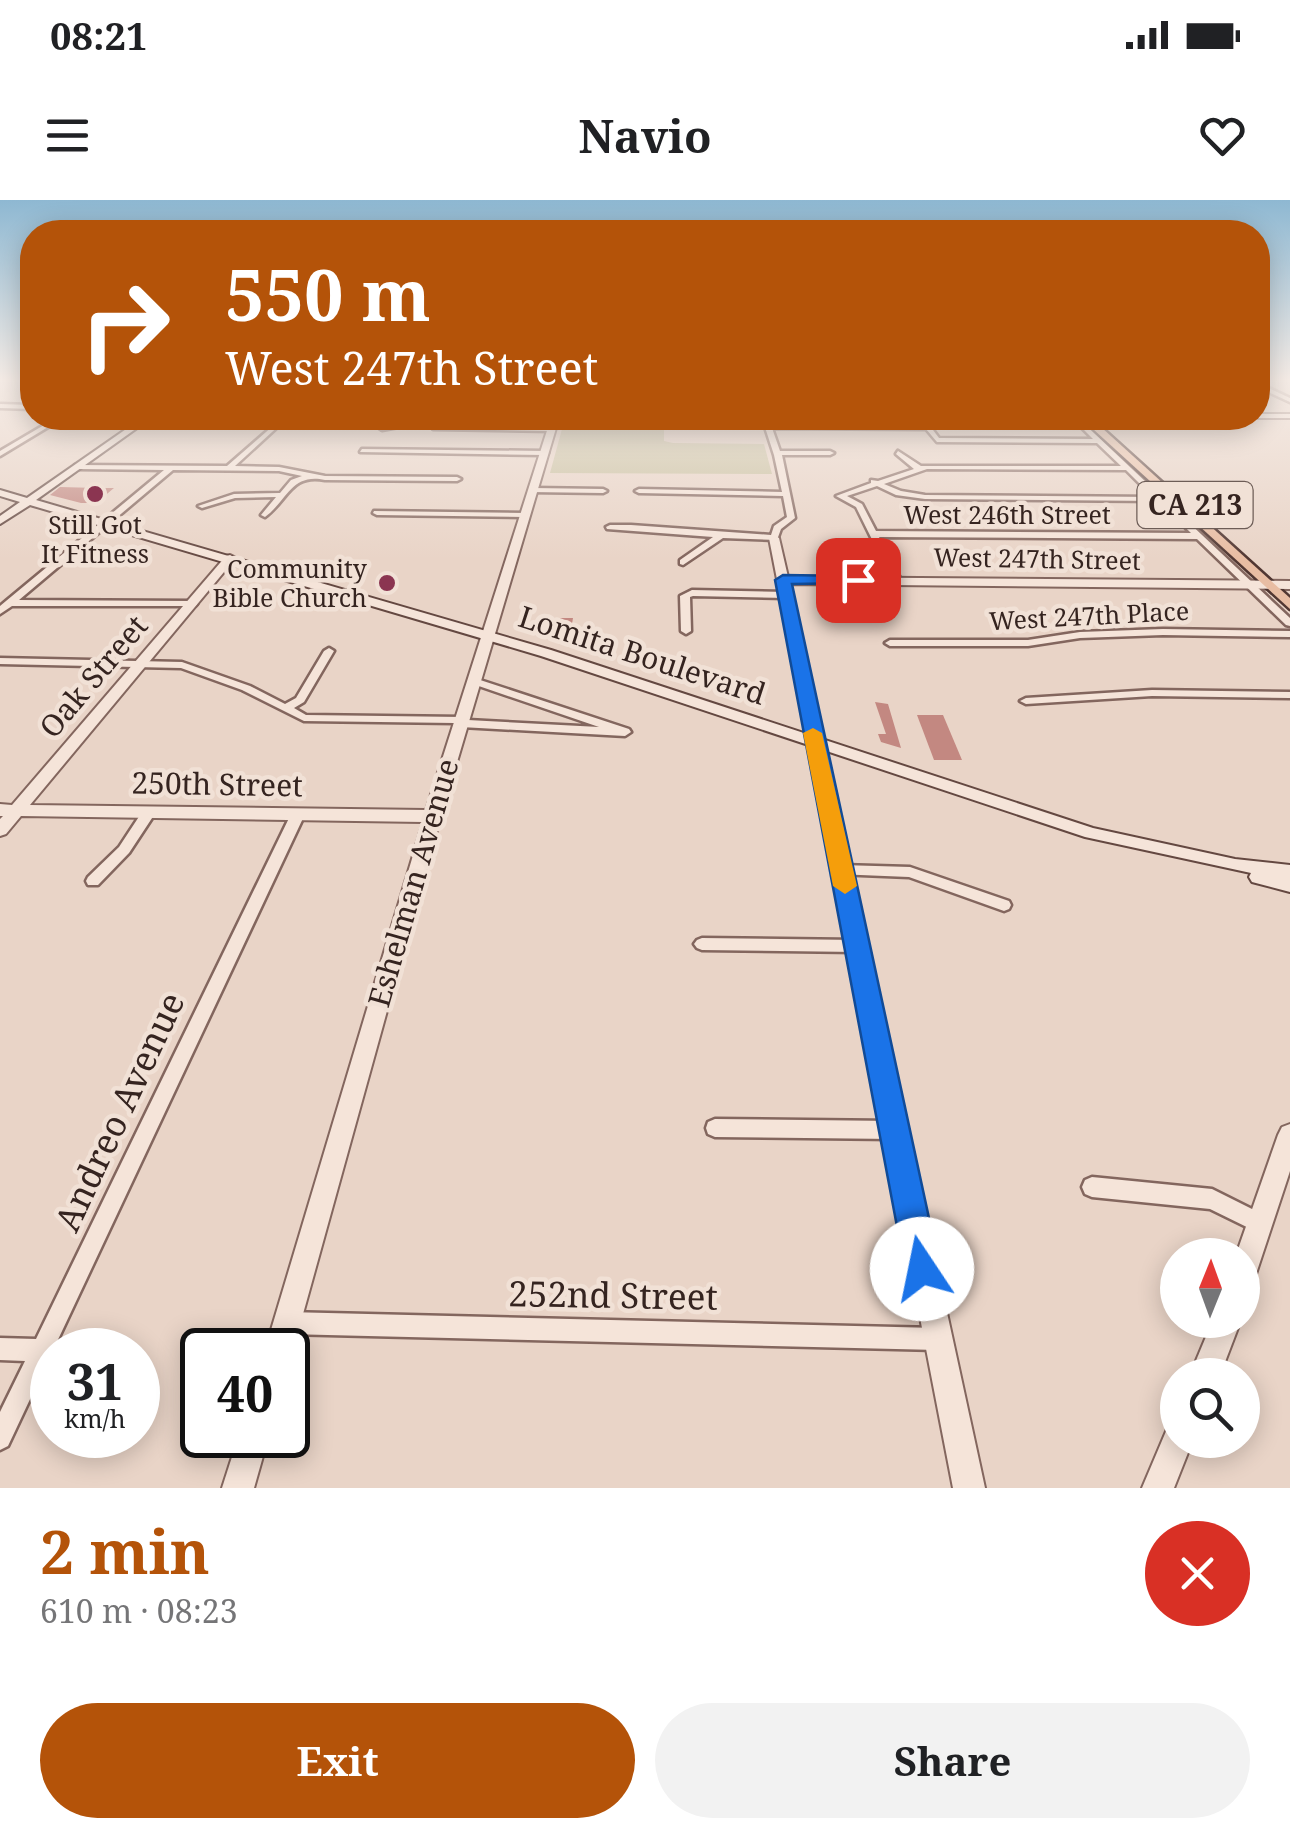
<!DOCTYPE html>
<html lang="en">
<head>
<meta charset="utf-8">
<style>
  :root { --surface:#fff; --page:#f2f2f2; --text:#202124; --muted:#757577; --accent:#b45309 }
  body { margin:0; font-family:"Noto Serif",serif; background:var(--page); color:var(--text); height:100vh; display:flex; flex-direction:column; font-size:38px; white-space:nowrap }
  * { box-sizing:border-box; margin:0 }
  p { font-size:32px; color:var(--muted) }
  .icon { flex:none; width:55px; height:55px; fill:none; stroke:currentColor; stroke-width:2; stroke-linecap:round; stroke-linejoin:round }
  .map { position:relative; height:1288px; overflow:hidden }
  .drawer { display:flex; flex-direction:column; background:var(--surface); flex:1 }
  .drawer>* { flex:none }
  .banner { position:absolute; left:20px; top:20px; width:1250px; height:210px; border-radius:40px; box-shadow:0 5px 25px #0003; background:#b45309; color:#fff; overflow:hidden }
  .needle { width:65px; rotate:1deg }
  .controls { position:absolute; left:1160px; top:1038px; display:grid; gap:20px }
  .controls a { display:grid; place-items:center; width:100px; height:100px; border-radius:50%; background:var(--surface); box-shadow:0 5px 25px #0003; font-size:50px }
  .speed { position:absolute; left:30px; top:1128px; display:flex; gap:20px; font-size:50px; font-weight:700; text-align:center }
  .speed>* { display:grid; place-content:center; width:130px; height:130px; border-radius:50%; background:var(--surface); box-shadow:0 5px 25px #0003; line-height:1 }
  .speed small { font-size:25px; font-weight:400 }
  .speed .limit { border:5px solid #111; border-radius:15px; background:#fff; color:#111 }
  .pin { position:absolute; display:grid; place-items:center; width:85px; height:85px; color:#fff; margin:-42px; border-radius:20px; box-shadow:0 5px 15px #0006 }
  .me { position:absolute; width:110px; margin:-55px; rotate:349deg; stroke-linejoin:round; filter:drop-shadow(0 0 8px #0008) }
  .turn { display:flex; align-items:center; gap:35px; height:210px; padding:0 40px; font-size:45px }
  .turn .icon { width:130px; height:130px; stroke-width:2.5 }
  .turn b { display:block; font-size:70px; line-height:85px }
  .round { display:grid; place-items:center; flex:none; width:105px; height:105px; border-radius:52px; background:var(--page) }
  .headline { display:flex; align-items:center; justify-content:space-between; height:170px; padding:0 40px }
  h1 { font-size:60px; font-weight:700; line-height:75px; color:var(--accent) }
  .primary-button { display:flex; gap:20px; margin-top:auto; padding:20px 40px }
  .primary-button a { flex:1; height:115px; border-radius:60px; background:var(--accent); color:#fff; font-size:40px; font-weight:700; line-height:115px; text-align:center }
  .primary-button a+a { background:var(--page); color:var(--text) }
  .status { display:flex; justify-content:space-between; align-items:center; height:70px; padding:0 50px; background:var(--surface); direction:ltr }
  .status svg { height:28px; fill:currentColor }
  header { display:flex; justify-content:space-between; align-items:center; height:130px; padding:0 40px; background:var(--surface); font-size:45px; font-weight:700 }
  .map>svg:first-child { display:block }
  .green { fill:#c6be9c }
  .building { fill:#c38881 }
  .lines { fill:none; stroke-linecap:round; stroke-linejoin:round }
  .minor-casing { stroke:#83665e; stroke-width:5 }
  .tertiary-casing { stroke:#83665e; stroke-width:4 }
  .secondary-casing { stroke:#644841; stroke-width:4 }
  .primary-casing { stroke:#513732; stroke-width:5 }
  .minor { fill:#f5e4d9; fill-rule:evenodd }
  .tertiary { fill:#f5e4d9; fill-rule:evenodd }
  .secondary { fill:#f5e4d9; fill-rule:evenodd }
  .primary { fill:#e8bda3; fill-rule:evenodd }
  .route { fill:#1a73e8; stroke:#114b97; stroke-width:2.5 }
  .slow { fill:#f59e0b }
  .poi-dot { fill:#8b3551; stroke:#f1e1d6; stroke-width:4 }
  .labels { text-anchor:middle; stroke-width:9; stroke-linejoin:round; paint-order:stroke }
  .far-street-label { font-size:25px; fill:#352420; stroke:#f1e1d6 }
  .far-poi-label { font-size:25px; fill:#352420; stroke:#f1e1d6 }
  .shield { fill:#f1e1d6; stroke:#6d5d57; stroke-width:2.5 }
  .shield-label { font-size:28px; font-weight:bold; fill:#352420 }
  .street-label { font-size:30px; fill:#352420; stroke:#f1e1d6 }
  .near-street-label { font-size:35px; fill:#352420; stroke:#f1e1d6 }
</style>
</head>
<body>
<div class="status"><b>08:21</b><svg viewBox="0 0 49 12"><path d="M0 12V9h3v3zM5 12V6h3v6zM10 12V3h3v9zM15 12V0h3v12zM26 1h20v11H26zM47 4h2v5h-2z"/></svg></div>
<header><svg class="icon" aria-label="menu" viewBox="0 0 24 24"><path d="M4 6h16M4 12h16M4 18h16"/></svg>Navio<svg class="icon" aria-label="heart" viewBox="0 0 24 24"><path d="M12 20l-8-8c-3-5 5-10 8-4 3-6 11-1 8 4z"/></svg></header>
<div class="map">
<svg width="1290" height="1288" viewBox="0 0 1290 1288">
  <rect width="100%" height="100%" fill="#e9d4c7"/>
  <path class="green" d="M565,218L664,223V241L673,243L764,244L772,274L550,273Z"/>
  <g class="building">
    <path d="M60,287L97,288H114L96,303H81L50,295Z"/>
    <path d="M546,418H573L570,437H542Z"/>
    <path d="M875,502L888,504L901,548L881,542L878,534H886Z"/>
    <path d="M917,515H943L962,560H934Z"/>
  </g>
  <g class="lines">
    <g class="minor-casing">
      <g id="minor">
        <path d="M1258,183L1290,198V202L1258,187Z"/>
        <path d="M0,204L32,205V209L0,208Z"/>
        <path d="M56,218H63L0,256V251Z"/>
        <path d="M282,218L284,221L235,266L279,267L325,276L457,277L461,279L457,281L325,280C291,273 288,300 265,317L261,315L276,297L235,298L202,308L198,306L234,294L280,293L291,280L302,276L279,271L173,270L19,400L192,401L197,404L195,406H12L0,414V406L6,401L164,270L78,269H75V265L227,266Z"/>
        <path d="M403,218H409L404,226L382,230L379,228L400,223Z"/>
        <path d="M762,218H768L770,224L923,225L918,218H924L939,238L1093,239L1072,218H1078L1290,418V426L1286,425L1197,339L879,337L901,380L893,382L856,307L836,296L871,283V280L878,281L914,269L896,254L898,251L921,266H1121L1097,243L937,242L926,229L772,228L780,251H830L834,253L830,255H782L795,318L781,329L777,340L723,338L683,365L680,364V360L713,337L607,329L606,327L610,325H631L771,335L774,326L787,317L783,296L639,293L635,291L639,289L782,292L774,255ZM927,269L1126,270L1153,297L925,295L901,291L884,284ZM877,286L896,295L925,299L1158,301L1191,333L876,331L862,304L847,296Z"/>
        <path d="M435,226L551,227L554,229L551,231L433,229Z"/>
        <path d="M362,249L544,251L548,253L544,255L360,252Z"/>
        <path d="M533,288L603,289L607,291L603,293L530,292V288Z"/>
        <path d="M374,311L525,313L529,315L525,317L377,315L373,313Z"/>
        <path d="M692,390L786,392L791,395L786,398L693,396L690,397L691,431L686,434L681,431L680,396Z"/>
        <path d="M1163,429L1290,431V437L1163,435L1080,438L1028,446H890L885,443L890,440H1028L1080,432Z"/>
        <path d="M329,448L334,451L304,502L294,508L306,515L462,517L468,520L599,527L470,483L469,481L474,478L629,529L631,532L625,536L461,527L455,523L304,521L242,490L181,468L0,464V458L182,462L250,486L285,504L296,498L324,451Z"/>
        <path d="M1152,490L1290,492V498L1152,496L1026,504L1020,501L1026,498Z"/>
        <path d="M149,608L156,612L129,653L98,685H88L86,681L88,677L119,647L144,609Z"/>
        <path d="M298,610L305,614L8,1246L0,1250V1212L25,1161L0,1160V1138L36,1139L291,614Z"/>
        <path d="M841,665L910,667L1009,701L1011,705L1009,709L1004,711L909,677L836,674L834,670L836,666Z"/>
        <path d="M702,738L857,740L862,742L865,746L862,750L857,752L702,750L697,748L694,744L697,740Z"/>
        <path d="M715,919L894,921L901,924L903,930L901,936L894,939L715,937L708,934L706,928L708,922Z"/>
        <path d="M1092,977L1212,989L1266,1016L1269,1023L1266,1030L1259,1033L1210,1009L1092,997L1085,994L1082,987L1085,980Z"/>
        <path d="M287,1112L937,1128L945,1131L948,1139L945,1147L937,1150L287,1134L279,1131L276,1123L279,1115Z"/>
      </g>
    </g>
    <g class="tertiary-casing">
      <g id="tertiary">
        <path d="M1258,214H1290V218H1255Z"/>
        <path d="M551,218H559L441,616L293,1150L288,1161V1150H265L423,622L21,616L6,634L0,636V619L3,616H0V604L12,605L226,356L230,355L236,358L234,360L30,605L426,610Z"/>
        <path d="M774,335L779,338L788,377L1290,381V389L789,384L985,1288H953L769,338Z"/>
        <path d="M1290,924V971L1255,1077L1252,1087L1242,1090V1055H1236L1278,935L1282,927Z"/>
        <path d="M1213,1120H1241L1220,1175H1190Z"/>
        <path d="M1178,1225V1240H1193L1174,1288H1142L1167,1229Z"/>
        <path d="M239,1235H269L254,1288H222Z"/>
      </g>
    </g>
    <g class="secondary-casing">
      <path id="secondary" d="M142,218H151L36,300L551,450L1093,628L1235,659L1290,665V692L1252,682L1249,677L1251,673L1085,637L541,456L30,305L0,324V316L20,302L0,296V290L27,298Z"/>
    </g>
    <g class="primary-casing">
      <path id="primary" d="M1081,218H1091L1290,398V409Z"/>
    </g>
    <use href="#minor" class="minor"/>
    <use href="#tertiary" class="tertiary"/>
    <use href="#secondary" class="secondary"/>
    <use href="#primary" class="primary"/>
  </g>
  <linearGradient id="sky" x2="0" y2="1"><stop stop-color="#8eb8d2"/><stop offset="0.5" stop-color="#f5ece6"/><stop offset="1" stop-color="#f5ece6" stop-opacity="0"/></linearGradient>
  <rect width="1290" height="359" fill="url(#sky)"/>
  <path class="route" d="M858,376L866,380L863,383L792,384L940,1069L935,1082L922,1087L910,1082L905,1069L775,380L783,375Z"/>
  <path class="slow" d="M813,528L822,533L857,686L845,694L833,686L803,533Z"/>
  <g class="poi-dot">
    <circle cx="95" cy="294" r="10"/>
    <circle cx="387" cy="383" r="10"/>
  </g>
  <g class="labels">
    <g class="far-street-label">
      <text x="1007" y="324">West 246th Street</text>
      <text transform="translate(1037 359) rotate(1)" y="9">West 247th Street</text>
      <text transform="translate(1089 416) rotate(-3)" y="9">West 247th Place</text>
    </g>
    <g class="far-poi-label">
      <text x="95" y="334">Still Got<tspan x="95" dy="29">It Fitness</tspan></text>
      <text x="367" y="378" text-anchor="end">Community<tspan x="367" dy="29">Bible Church</tspan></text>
    </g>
    <rect class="shield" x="1137.5" y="282" width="115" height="46" rx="8"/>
    <g class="shield-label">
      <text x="1195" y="315">CA 213</text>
    </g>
    <g class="street-label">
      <text transform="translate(642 456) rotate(18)" y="10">Lomita Boulevard</text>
      <text transform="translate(94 477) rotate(-50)" y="10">Oak Street</text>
      <text transform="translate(217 585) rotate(1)" y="10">250th Street</text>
      <text transform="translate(414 683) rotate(-74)" y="10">Eshelman Avenue</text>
    </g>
    <g class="near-street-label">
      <text transform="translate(120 912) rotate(-65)" y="12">Andreo Avenue</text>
      <text transform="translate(613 1096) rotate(1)" y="12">252nd Street</text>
    </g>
  </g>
</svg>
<div class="controls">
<a><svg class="needle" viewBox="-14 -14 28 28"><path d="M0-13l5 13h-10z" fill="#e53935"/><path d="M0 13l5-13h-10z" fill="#757577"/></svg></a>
<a><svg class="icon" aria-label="search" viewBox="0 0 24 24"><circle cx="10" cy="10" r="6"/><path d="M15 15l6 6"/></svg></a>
</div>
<div class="speed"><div>31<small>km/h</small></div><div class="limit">40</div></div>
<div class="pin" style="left:858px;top:380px;background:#d93025"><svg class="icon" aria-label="arrive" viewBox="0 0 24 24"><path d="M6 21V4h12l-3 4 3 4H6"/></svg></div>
<svg class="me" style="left:922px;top:1069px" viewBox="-20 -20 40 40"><circle r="19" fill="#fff"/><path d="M0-13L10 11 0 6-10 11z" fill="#1a73e8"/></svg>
<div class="banner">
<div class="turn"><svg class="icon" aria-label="right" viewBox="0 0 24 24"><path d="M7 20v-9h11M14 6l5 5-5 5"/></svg><div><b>550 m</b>West 247th Street</div></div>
</div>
</div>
<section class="drawer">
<div class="headline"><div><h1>2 min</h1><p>610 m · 08:23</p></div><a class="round" style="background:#d93025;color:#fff"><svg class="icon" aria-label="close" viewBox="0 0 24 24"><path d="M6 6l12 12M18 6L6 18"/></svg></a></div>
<div class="primary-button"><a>Exit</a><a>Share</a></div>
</section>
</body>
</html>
